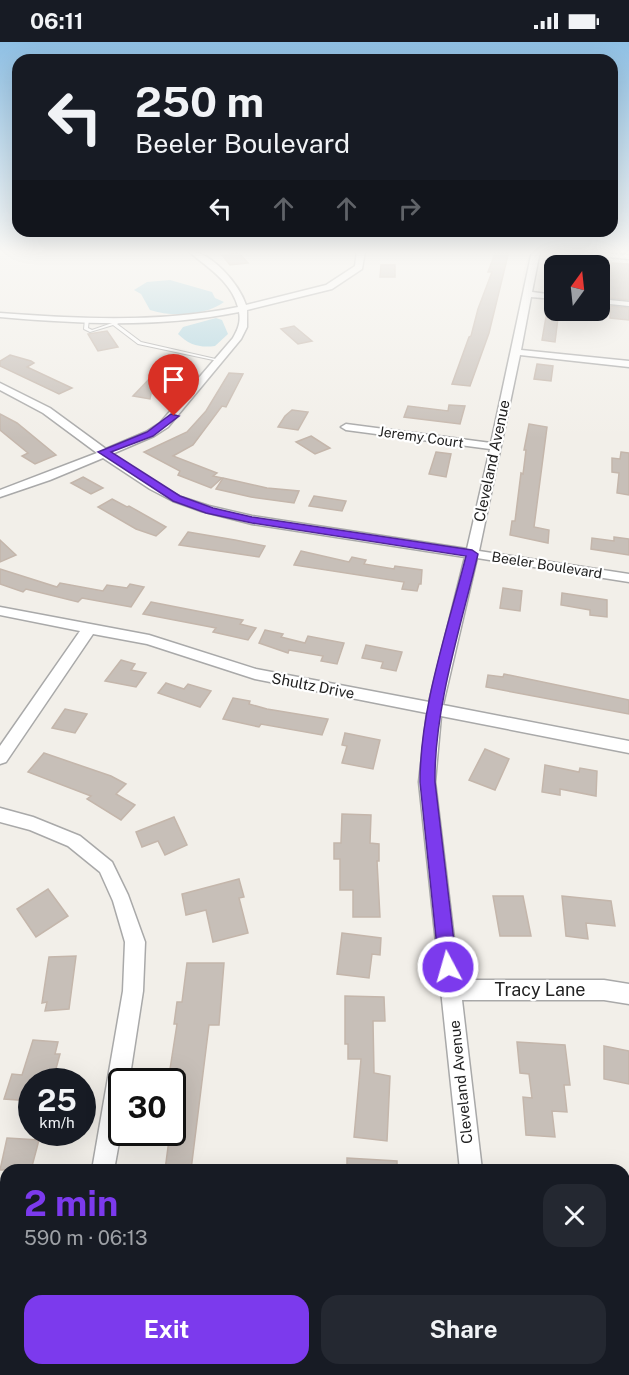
<!DOCTYPE html>
<html lang="en">
<head>
<meta charset="utf-8">
<style>
  :root { --surface:#171b24; --page:#242831; --text:#f1f3f6; --muted:#9ea1a6; --accent:#7c3aed }
  body { margin:0; font-family:"Public Sans",sans-serif; background:var(--page); color:var(--text); height:100vh; display:flex; flex-direction:column; font-size:22px; white-space:nowrap }
  * { box-sizing:border-box; margin:0 }
  p { font-size:20px; color:var(--muted) }
  .icon { flex:none; width:33px; height:33px; fill:none; stroke:currentColor; stroke-width:2; stroke-linecap:round; stroke-linejoin:round }
  .map { position:relative; flex:1; overflow:hidden }
  .side { position:absolute; left:0px; top:1122px; width:630px; height:212px; display:flex; flex-direction:column; background:var(--surface); border-radius:18px 18px 0 0; box-shadow:0 6px 24px #0002 }
  .side>* { flex:none }
  .top-card { position:absolute; left:12px; top:12px; width:606px; height:183px; border-radius:18px; box-shadow:0 6px 24px #0002; background:#171b24; color:var(--text); overflow:hidden }
  .needle { width:39px; rotate:15deg }
  .fabs { position:absolute; left:544px; top:213px; display:grid; gap:12px }
  .fabs a { display:grid; place-items:center; width:66px; height:66px; border-radius:12px; background:var(--surface); box-shadow:0 6px 24px #0002; font-size:30px }
  .speed { position:absolute; left:18px; top:1026px; display:flex; gap:12px; font-size:30px; font-weight:700; text-align:center }
  .speed>* { display:grid; place-content:center; width:78px; height:78px; border-radius:50%; background:var(--surface); box-shadow:0 6px 24px #0002; line-height:1 }
  .speed small { font-size:15px; font-weight:400 }
  .speed .limit { border:3px solid #111; border-radius:9px; background:#fff; color:#111 }
  .pin { position:absolute; display:grid; place-items:center; width:51px; height:51px; color:#fff; margin:-62px -26px; border-radius:50% 50% 50% 0; rotate:-45deg; box-shadow:0 0 6px #0007 }
  .pin .icon { rotate:45deg }
  .me { position:absolute; width:66px; margin:-33px; rotate:354deg; stroke-linejoin:round; filter:drop-shadow(0 0 4px #0008) }
  .turn { display:flex; align-items:center; gap:21px; height:126px; padding:0 24px; font-size:27px }
  .turn .icon { width:78px; height:78px; stroke-width:2.5 }
  .turn b { display:block; font-size:42px; line-height:51px }
  .lanes { display:flex; align-items:center; height:57px; padding:0 24px; background:#0003; justify-content:center; gap:30px; direction:ltr }
  .lanes .off { opacity:.35 }
  .round { display:grid; place-items:center; flex:none; width:63px; height:63px; border-radius:18px; background:var(--page) }
  .head { display:flex; align-items:center; justify-content:space-between; height:102px; padding:0 24px }
  h1 { font-size:36px; font-weight:700; line-height:45px; color:var(--accent) }
  .button { display:flex; gap:12px; margin-top:auto; padding:12px 24px }
  .button a { flex:1; height:69px; border-radius:18px; background:var(--accent); color:#fff; font-size:24px; font-weight:700; line-height:69px; text-align:center }
  .button a+a { background:var(--page); color:var(--text) }
  .status { display:flex; justify-content:space-between; align-items:center; height:42px; padding:0 30px; background:var(--surface); direction:ltr }
  .status svg { height:16px; fill:currentColor }
  .map>svg:first-child { display:block }
  .water { fill:#aad3df }
  .building { fill:#c7bfb8; stroke:#c4b6ab; stroke-width:1.5 }
  .lines { fill:none; stroke-linecap:round; stroke-linejoin:round }
  .service-casing { stroke:#a9a9a9; stroke-width:2 }
  .minor-casing { stroke:#a9a9a9; stroke-width:3 }
  .service { fill:#fff; fill-rule:evenodd }
  .minor { fill:#fff; fill-rule:evenodd }
  .route { fill:#7c3aed; stroke:#51269a; stroke-width:1.5 }
  .labels { text-anchor:middle; stroke-width:4.5; stroke-linejoin:round; paint-order:stroke }
  .far-street-label { font-size:14px; fill:#222; stroke:#fff }
  .street-label { font-size:15px; fill:#222; stroke:#fff }
  .near-street-label { font-size:18px; fill:#222; stroke:#fff }
</style>
</head>
<body>
<div class="status"><b>06:11</b><svg viewBox="0 0 49 12"><path d="M0 12V9h3v3zM5 12V6h3v6zM10 12V3h3v9zM15 12V0h3v12zM26 1h20v11H26zM47 4h2v5h-2z"/></svg></div>
<div class="map">
<svg width="629" height="1333" viewBox="0 0 629 1333">
  <rect width="100%" height="100%" fill="#f2efe9"/>
  <g class="water">
    <path d="M170,238L212,250L215,256L224,260C205,274 171,275 150,268L141,252L134,248L147,240Z"/>
    <path d="M216,276L222,278L228,292L215,304C200,306 189,303 178,292L183,285Z"/>
  </g>
  <g class="building">
    <path d="M496,209H509L489,291L470,344L452,342L469,295L471,294L478,267L492,230H488Z"/>
    <path d="M239,211L248,221L230,223L222,213Z"/>
    <path d="M611,221L629,222V258L610,256Z"/>
    <path d="M381,223H395V235H380Z"/>
    <path d="M610,264L629,266V278L610,276Z"/>
    <path d="M559,268L555,300L542,298L547,269Z"/>
    <path d="M294,284L312,299L298,302L281,287Z"/>
    <path d="M107,289L118,305L98,309L88,292Z"/>
    <path d="M10,313L31,319L34,321L27,325L72,346L59,352L0,324V319Z"/>
    <path d="M537,322L553,324L551,339L534,337Z"/>
    <path d="M168,323L183,325L164,346L152,347L150,357L133,354L153,333L152,340Z"/>
    <path d="M229,331L243,332L226,365L222,364L193,403L173,414L217,431L213,434L222,436L211,446L178,433L180,429L144,410L187,390L206,369Z"/>
    <path d="M449,363L465,364L460,382L404,375L408,364L448,369Z"/>
    <path d="M292,368L308,370L298,388L278,385L285,374Z"/>
    <path d="M0,372L17,381L56,413L35,422L22,414L28,411L0,388Z"/>
    <path d="M529,382L547,385L534,485L549,488L548,501L510,493L512,479H515L521,431L523,432L526,408H524Z"/>
    <path d="M311,394L330,406L315,412L296,400Z"/>
    <path d="M436,410L451,412L446,435L429,432Z"/>
    <path d="M621,410L629,411V453L617,451L619,431L612,430V416L620,417Z"/>
    <path d="M83,435L103,446L91,452L71,441Z"/>
    <path d="M223,436L267,446L299,449L294,461L251,455L216,447Z"/>
    <path d="M314,454L346,459L342,469L309,464Z"/>
    <path d="M112,457L127,465L129,464L166,485L156,494L136,487L98,465Z"/>
    <path d="M188,490L235,498L265,504L259,515L179,503Z"/>
    <path d="M614,495L629,497V513L591,507L592,496L614,499Z"/>
    <path d="M0,498L16,513L0,520Z"/>
    <path d="M301,509L349,520L352,515L366,518L364,522L394,527L395,524L422,528L421,542H419L417,549L402,547L404,540L294,523Z"/>
    <path d="M0,527L57,545L60,541L103,549L107,543L127,546L130,542L144,545L131,565L82,556L78,560L26,547L23,550L0,542Z"/>
    <path d="M503,546L522,549L520,569L500,566Z"/>
    <path d="M562,551L607,558V575L590,573V568L561,563Z"/>
    <path d="M151,560L243,578L240,582L256,586L248,598L213,590L216,586L143,572Z"/>
    <path d="M265,588L283,592L281,595L305,601L308,594L344,601L337,622L321,619L323,614L289,608L288,611L259,601Z"/>
    <path d="M366,603L402,610L396,629L381,626L383,620L362,616Z"/>
    <path d="M121,618L135,622L131,628L146,631L136,645L105,639Z"/>
    <path d="M504,632L629,658V672L486,645L488,633L503,635Z"/>
    <path d="M166,641L184,647L188,642L211,649L200,665L158,651Z"/>
    <path d="M233,656L250,659L249,662L267,667L328,677L322,693L261,682L259,685L223,677Z"/>
    <path d="M65,667L87,672L75,691L52,686Z"/>
    <path d="M345,691L380,698L373,727L342,721L347,704L342,703Z"/>
    <path d="M485,707L509,717L495,748L469,738Z"/>
    <path d="M44,711L111,734L126,742L116,752L135,763L121,778L87,757L91,754L28,730Z"/>
    <path d="M545,723L579,730L580,726L597,729L596,754L560,747V753L542,750Z"/>
    <path d="M342,772L371,773L370,801L379,802V819H377L380,875H353V848H340V817H334V801H341Z"/>
    <path d="M174,775L187,803L165,813L158,799L142,805L136,790Z"/>
    <path d="M239,837L244,855L239,856L248,891L213,900L206,868L186,873L182,852Z"/>
    <path d="M48,847L68,874L36,895L17,867Z"/>
    <path d="M493,854H523L531,894H500Z"/>
    <path d="M562,854L611,859L615,884L586,881L588,897L566,894Z"/>
    <path d="M342,891L381,896L380,913L372,912L369,936L337,932Z"/>
    <path d="M76,914L69,967L45,969L47,960L42,961L49,915Z"/>
    <path d="M187,921H224L219,983H209L191,1128H165L170,1090H172V1040H168L177,982H174L177,960H182Z"/>
    <path d="M345,954L384,955L385,979H373L374,1031L390,1034L387,1099L354,1095L361,1017H348V1002H345Z"/>
    <path d="M33,998L58,1000L55,1012H60L54,1034H51L50,1040H32V1059L4,1057L12,1032L22,1033Z"/>
    <path d="M517,1000L565,1003L570,1043H564L567,1070L552,1069L555,1095L526,1093L523,1055L532,1056L529,1032L520,1031Z"/>
    <path d="M604,1004L629,1009V1042L604,1037Z"/>
    <path d="M7,1096L39,1098L31,1128H0Z"/>
    <path d="M347,1116L397,1119V1128H347Z"/>
  </g>
  <g class="lines">
    <g class="service-casing">
      <path id="service" d="M87,276L89,277L88,286L92,288L118,279L120,280L117,282L141,300L220,318L218,319L138,302L113,283L90,290L84,287L85,277Z"/>
    </g>
    <g class="minor-casing">
      <g id="minor">
        <path d="M188,209C211,209 239,242 246,263L326,243L355,224L357,209H365L362,227L332,247L247,268V285L241,297L168,385L154,394L112,412L158,443L181,455L209,464L252,474L467,507L490,407L346,388L341,385L346,382L491,401L532,209H540L532,250L555,253V257L531,255L521,308L629,319V325L520,313L479,509L629,532V540L477,516L445,654L443,663L629,699V711L441,674L435,740L459,938H604L629,942V962L604,958H462L482,1128H460L419,740L427,671L255,637L147,602L93,592L6,720L0,722V704L80,589L0,573V565L149,593L256,627L429,660L465,515L252,482L201,469L173,459L150,447L103,416L50,438L0,455V448L97,411L43,371L0,348V341L50,366L106,407L146,390L160,381L233,296C238,287 241,280 239,270C160,286 80,282 0,275V271C80,277 159,281 238,265C231,239 207,225 188,209Z"/>
        <path d="M564,209L629,213V217L567,211Z"/>
        <path d="M600,257L629,260V264L600,261Z"/>
        <path d="M0,766L33,775L80,794L112,820L128,853L145,900L143,949L129,1040H122V1084L114,1128H92L123,949L125,900L113,859L100,830L68,804L30,788L0,780Z"/>
        <path d="M56,1328H82L81,1333H55Z"/>
        <rect x="479" y="1328" width="26" height="5"/>
      </g>
    </g>
    <use href="#service" class="service"/>
    <use href="#minor" class="minor"/>
  </g>
  <linearGradient id="sky" x2="0" y2="1"><stop stop-color="#8fc0e4"/><stop offset="0.53" stop-color="#f9f8f5"/><stop offset="1" stop-color="#f9f8f5" stop-opacity="0"/></linearGradient>
  <rect width="629" height="396" fill="url(#sky)"/>
  <path class="route" d="M171,372L179,374L153,394L111,410L180,454L213,466L252,475L472,508L478,512C461,584 434,666 435,740L457,925L454,931L448,934L442,931L439,925L420,740C420,665 448,586 466,514L252,481L206,471L173,459L98,410L147,390Z"/>
  <g class="labels">
    <g class="far-street-label">
      <text transform="translate(421 395) rotate(8)" y="5">Jeremy Court</text>
      <text transform="translate(547 523) rotate(9)" y="5">Beeler Boulevard</text>
    </g>
    <g class="street-label">
      <text transform="translate(492 419) rotate(-78)" y="5">Cleveland Avenue</text>
      <text transform="translate(313 644) rotate(11)" y="5">Shultz Drive</text>
      <text transform="translate(461 1040) rotate(-96)" y="5">Cleveland Avenue</text>
    </g>
    <g class="near-street-label">
      <text x="540" y="954">Tracy Lane</text>
    </g>
  </g>
</svg>
<div class="fabs">
<a><svg class="needle" viewBox="-14 -14 28 28"><path d="M0-13l5 13h-10z" fill="#e53935"/><path d="M0 13l5-13h-10z" fill="#9ea1a6"/></svg></a>
</div>
<div class="speed"><div>25<small>km/h</small></div><div class="limit">30</div></div>
<div class="pin" style="left:174px;top:374px;background:#d93025"><svg class="icon" aria-label="arrive" viewBox="0 0 24 24"><path d="M6 21V4h12l-3 4 3 4H6"/></svg></div>
<svg class="me" style="left:448px;top:925px" viewBox="-20 -20 40 40"><circle r="17" fill="#7c3aed" stroke="#fff" stroke-width="3"/><path d="M0-11L8 9 0 5-8 9z" fill="#fff"/></svg>
<div class="top-card">
<div class="turn"><svg class="icon" aria-label="left" viewBox="0 0 24 24"><path d="M17 20v-9H6M10 6l-5 5 5 5"/></svg><div><b>250 m</b>Beeler Boulevard</div></div>
<div class="lanes"><svg class="icon" aria-label="left" viewBox="0 0 24 24"><path d="M17 20v-9H6M10 6l-5 5 5 5"/></svg><svg class="icon off" aria-label="ahead" viewBox="0 0 24 24"><path d="M12 20V5M6 11l6-6 6 6"/></svg><svg class="icon off" aria-label="ahead" viewBox="0 0 24 24"><path d="M12 20V5M6 11l6-6 6 6"/></svg><svg class="icon off" aria-label="right" viewBox="0 0 24 24"><path d="M7 20v-9h11M14 6l5 5-5 5"/></svg></div>
</div>
<section class="side">
<div class="head"><div><h1>2 min</h1><p>590 m · 06:13</p></div><a class="round"><svg class="icon" aria-label="close" viewBox="0 0 24 24"><path d="M6 6l12 12M18 6L6 18"/></svg></a></div>
<div class="button"><a>Exit</a><a>Share</a></div>
</section>
</div>
</body>
</html>
